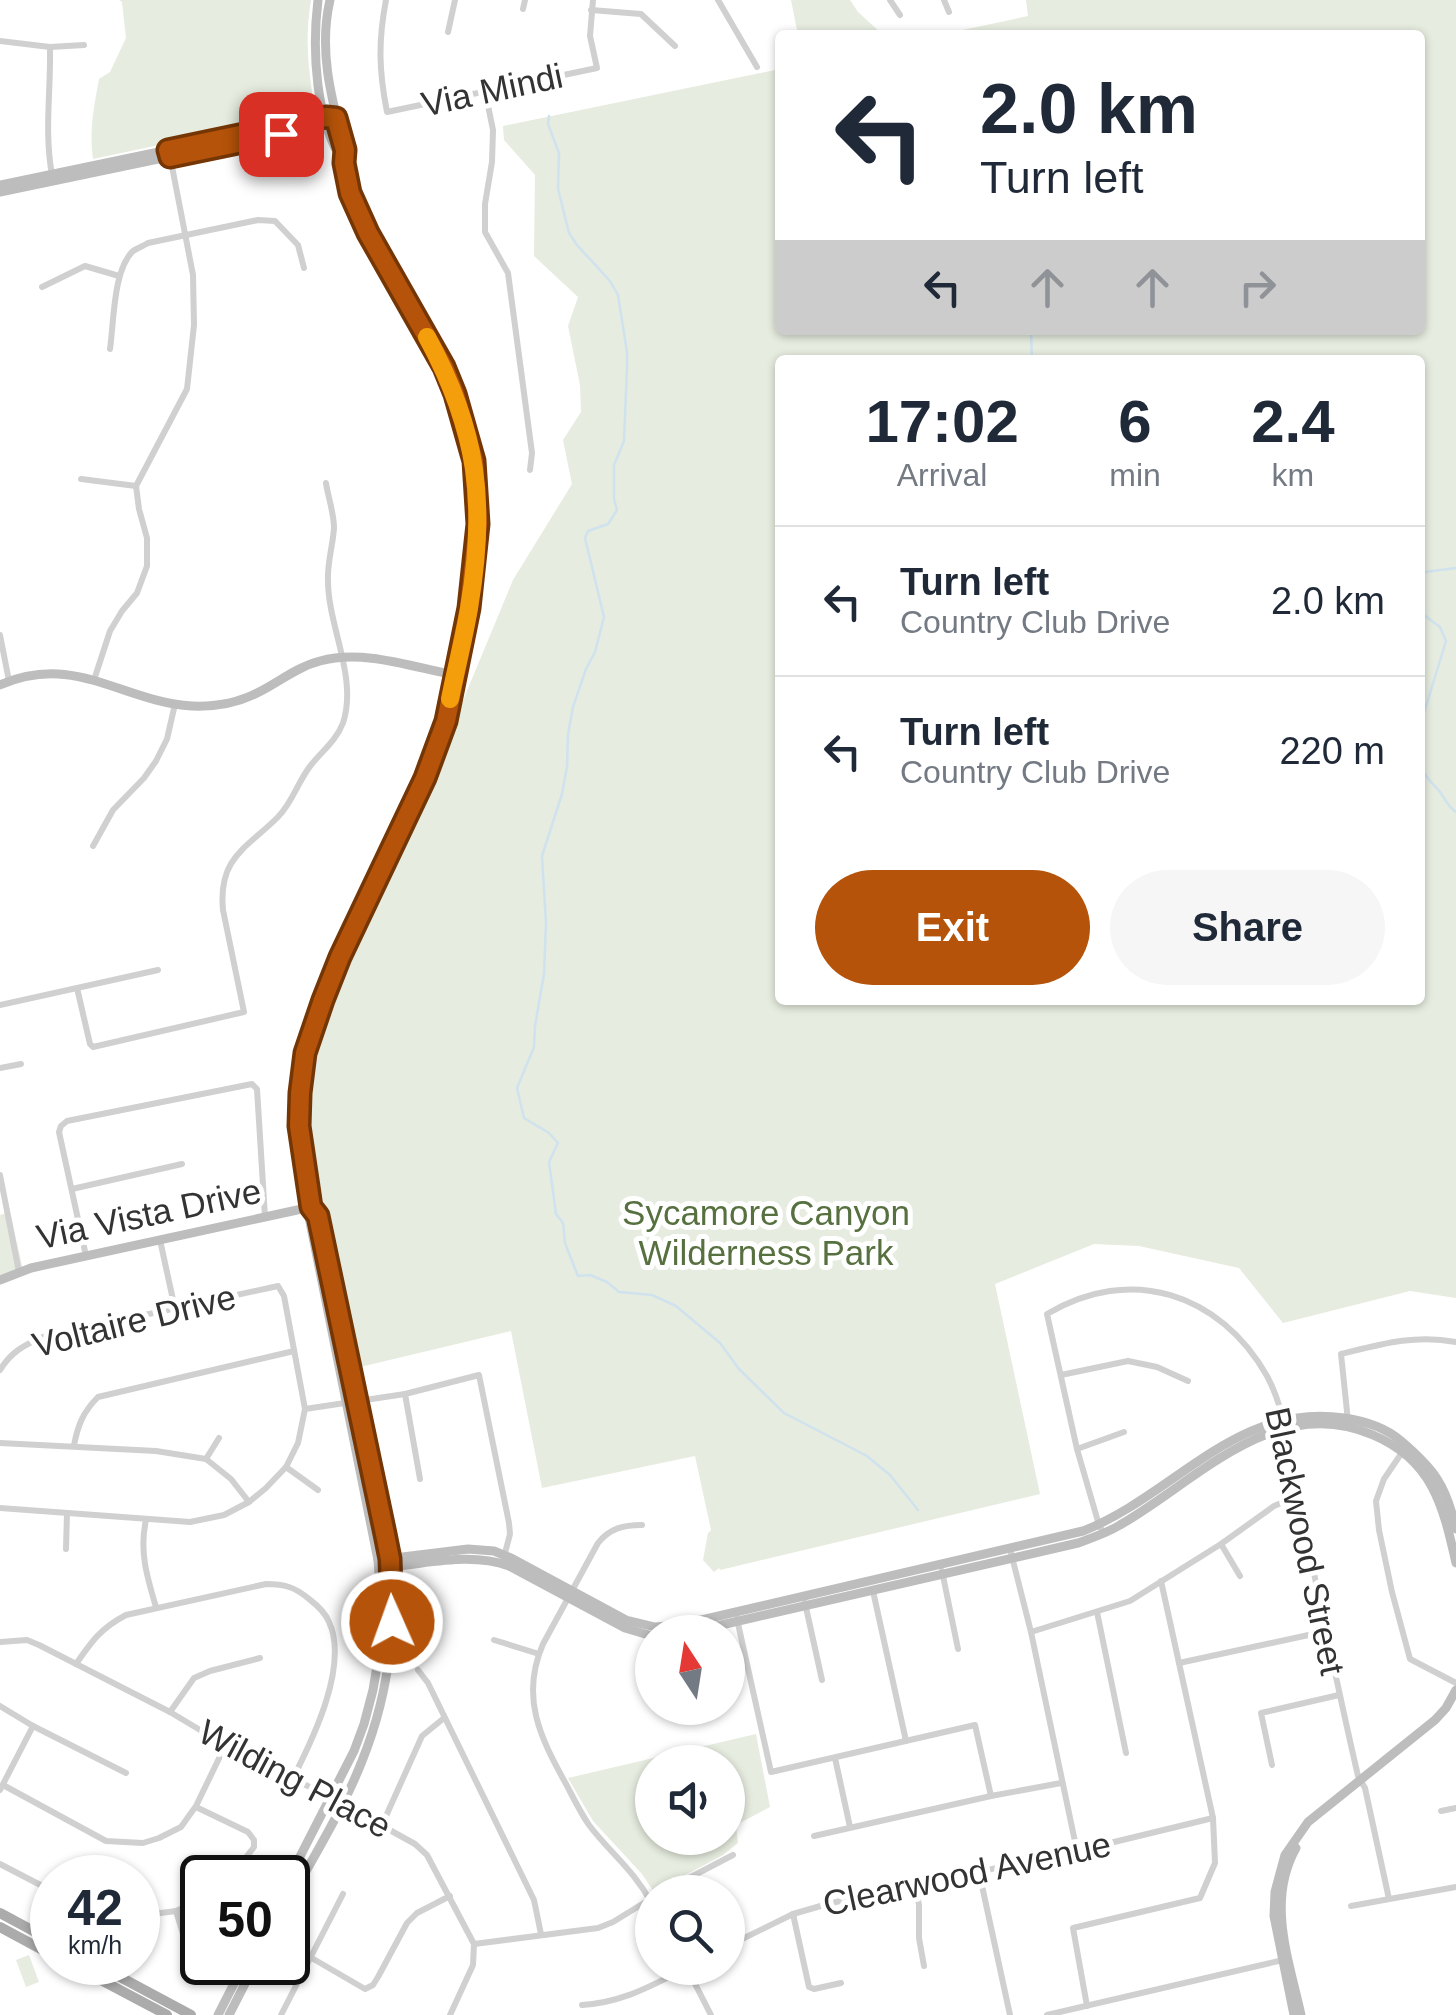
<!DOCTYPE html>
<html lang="en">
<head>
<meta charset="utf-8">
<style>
  :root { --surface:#fff; --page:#f6f6f7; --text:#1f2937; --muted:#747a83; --line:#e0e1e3; --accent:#b45309 }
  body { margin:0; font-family:Helvetica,sans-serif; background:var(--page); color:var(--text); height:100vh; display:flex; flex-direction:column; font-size:38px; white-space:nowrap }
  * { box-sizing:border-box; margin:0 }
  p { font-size:32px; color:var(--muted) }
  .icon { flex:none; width:55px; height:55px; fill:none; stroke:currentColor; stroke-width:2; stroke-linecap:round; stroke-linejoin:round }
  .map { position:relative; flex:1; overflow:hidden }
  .drawer { position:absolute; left:775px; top:355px; width:650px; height:650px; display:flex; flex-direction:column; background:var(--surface); border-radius:10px; box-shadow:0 2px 8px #0004 }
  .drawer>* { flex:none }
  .guide { position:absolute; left:775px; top:30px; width:650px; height:305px; border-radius:10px; box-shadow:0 2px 8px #0004; background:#fff; color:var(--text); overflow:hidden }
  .needle { width:65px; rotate:348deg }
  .fabs { position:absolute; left:635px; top:1615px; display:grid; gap:20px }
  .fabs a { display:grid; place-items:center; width:110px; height:110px; border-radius:50%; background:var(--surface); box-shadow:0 2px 8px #0004; font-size:50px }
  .speed { position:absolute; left:30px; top:1855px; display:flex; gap:20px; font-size:50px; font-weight:700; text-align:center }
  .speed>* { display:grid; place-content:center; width:130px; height:130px; border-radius:50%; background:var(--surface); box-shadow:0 2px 8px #0004; line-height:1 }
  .speed small { font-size:25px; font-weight:400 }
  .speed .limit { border:5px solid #111; border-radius:15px; background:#fff; color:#111 }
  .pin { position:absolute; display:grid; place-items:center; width:85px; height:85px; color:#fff; margin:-42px; border-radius:20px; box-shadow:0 5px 15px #0006 }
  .me { position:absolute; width:110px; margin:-55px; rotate:358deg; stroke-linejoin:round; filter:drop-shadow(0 0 8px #0008) }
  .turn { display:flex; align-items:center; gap:35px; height:210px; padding:0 40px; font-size:45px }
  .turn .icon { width:130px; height:130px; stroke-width:2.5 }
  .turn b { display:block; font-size:70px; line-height:85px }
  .lanes { display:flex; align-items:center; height:95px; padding:0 40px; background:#0003; justify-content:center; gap:50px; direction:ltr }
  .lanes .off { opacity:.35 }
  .eta { display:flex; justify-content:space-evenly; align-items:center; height:170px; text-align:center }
  .eta b { font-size:60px; font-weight:700; line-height:70px }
  .primary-button { display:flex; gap:20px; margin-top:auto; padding:20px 40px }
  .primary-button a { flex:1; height:115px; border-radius:60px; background:var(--accent); color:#fff; font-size:40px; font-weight:700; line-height:115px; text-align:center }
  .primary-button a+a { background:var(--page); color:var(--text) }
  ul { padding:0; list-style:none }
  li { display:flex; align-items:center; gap:30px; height:150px; padding:0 40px; border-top:2px solid var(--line) }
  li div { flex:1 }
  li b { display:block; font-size:38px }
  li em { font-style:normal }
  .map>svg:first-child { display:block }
  .green { fill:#e6ecdf; fill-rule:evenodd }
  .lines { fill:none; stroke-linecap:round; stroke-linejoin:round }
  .stream { stroke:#cfe2ee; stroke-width:2.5 }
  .street { stroke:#d0d0d0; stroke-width:6 }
  .secondary { stroke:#bdbdbd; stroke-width:9 }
  .primary { stroke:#ababab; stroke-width:10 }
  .route-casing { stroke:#753606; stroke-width:25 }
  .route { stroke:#b45309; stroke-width:18 }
  .slow { stroke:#f59e0b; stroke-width:18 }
  .labels { text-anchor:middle; stroke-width:10; stroke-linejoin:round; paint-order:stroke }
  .street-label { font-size:35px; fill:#333; stroke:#fff }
  .park-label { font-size:35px; fill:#56703f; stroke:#fff }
</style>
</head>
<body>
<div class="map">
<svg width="1456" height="2015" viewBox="0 0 1456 2015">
  <rect width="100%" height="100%" fill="#fff"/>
  <g class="green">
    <path d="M119,0H311C304,41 309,72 315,112L93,159C89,131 94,107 99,79L110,72L126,38L122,2Z"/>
    <path d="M791,0H850L858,12L883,35H798Z"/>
    <path d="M1026,0H1456V1298L1410,1291L1283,1323L1239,1268L1139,1246L1094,1244L995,1284L1040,1494L720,1570L719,1568L714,1572L703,1560L708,1533L711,1530L695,1456L542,1488L511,1331L356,1368L309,1128V1055L327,1001L351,947L383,893L513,580L572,484L563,440L581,412L580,385L568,326L578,297L534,256L535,175L504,140L503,126L780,69V330H1420V35H939L1028,16ZM780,360H1420V1000H780Z"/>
    <path d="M10,1212L23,1270L0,1279V1215Z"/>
    <path d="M756,1734L770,1807L736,1825L738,1843L723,1855L654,1892L642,1874L593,1821L568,1778ZM652,1762H728V1838H652Z"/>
    <path d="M29,1955L39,1982L26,1987L16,1960Z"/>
  </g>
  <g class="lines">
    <g class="stream">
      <path d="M549,116L548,124L559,153L558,189L569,233L577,245L610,281L618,295L627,352V368L624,441L614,465V499L617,510L608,524L588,531L585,538L604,617L595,652L586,669L573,707L568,734L567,767L562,794L542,856L546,923L544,974L535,1026L534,1047L517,1088L524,1118L549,1133L558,1143L549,1162L556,1214L563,1223L565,1243L578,1276L590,1275L607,1282L619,1292L652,1295L676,1306L720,1343L739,1369L784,1413L867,1456L890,1475L918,1510"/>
      <path d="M1031,330L1032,360"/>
      <path d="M1420,583L1425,572L1456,568"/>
      <path d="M1420,612L1440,627L1446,641L1420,726"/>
      <path d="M1420,765C1425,778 1432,782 1440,792C1446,800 1447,806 1456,812"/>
    </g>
    <g class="street">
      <path d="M386,0C378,42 379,71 387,112L597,68L590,36L593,0"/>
      <path d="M718,0L757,67"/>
      <path d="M890,0L900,15"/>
      <path d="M944,0L949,12"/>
      <path d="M523,9L525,0"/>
      <path d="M591,10L641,14L675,46"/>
      <path d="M448,32L455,0"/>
      <path d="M0,41L50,47L84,45"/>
      <path d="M50,47C51,91 44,131 52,175"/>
      <path d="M485,91L493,130L492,162L485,204V232L508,273L532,453L530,470"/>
      <path d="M42,287L85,266L119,276"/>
      <path d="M110,349C114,322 113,270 133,251C136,249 145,245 148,243L258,220L275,221L298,245L304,268"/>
      <path d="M81,479L136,486"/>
      <path d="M0,635L9,681"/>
      <path d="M94,680L110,631L122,611L137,593L147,566V538L139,509L136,486L187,389L194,325L193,275L170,156"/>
      <path d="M93,846L113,810L144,778L156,761L167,739L175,704"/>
      <path d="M77,988L90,1044L93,1047L244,1012L223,910C218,857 247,848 278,817C293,802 298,781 311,765C322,751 336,741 343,723C358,678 328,626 328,581C327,563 333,545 334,528C334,513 328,497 326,483"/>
      <path d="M0,1005L158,970"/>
      <path d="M0,1068L21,1064"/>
      <path d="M0,1175L19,1272"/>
      <path d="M72,1189L182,1164"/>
      <path d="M160,1240L175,1309"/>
      <path d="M86,1256L59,1132L61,1126L67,1121L252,1084L257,1089L265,1217"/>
      <path d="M0,1370C11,1352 24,1345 43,1337L278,1286L284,1296L305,1409L298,1443L286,1467L266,1488L249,1502L224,1515L190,1522L0,1508"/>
      <path d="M1061,1375L1128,1361L1157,1367L1188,1381"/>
      <path d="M405,1394L420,1479"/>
      <path d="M305,1409L405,1394L479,1375L509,1523L510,1534L504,1557"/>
      <path d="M1348,1421L1341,1354C1381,1344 1415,1334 1456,1342"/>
      <path d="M0,1443L156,1451L206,1459L231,1479L249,1502"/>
      <path d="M74,1445C78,1425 83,1412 98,1397L294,1351"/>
      <path d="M1077,1449L1124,1432"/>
      <path d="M1403,1451L1384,1479L1376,1501L1379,1530L1392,1592L1410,1659L1456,1683"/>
      <path d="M206,1459L219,1438"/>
      <path d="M286,1467L318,1490"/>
      <path d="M146,1520C139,1551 147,1577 156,1607"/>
      <path d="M642,1525C624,1525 610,1528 598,1543L543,1644C520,1697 540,1737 566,1784C573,1797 580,1812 589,1825C611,1854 634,1870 652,1904"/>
      <path d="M1103,1532L1099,1525L1077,1449L1047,1314C1130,1264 1220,1293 1267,1376C1287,1413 1290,1461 1299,1501C1318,1593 1337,1685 1358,1776L1365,1788L1389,1899"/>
      <path d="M1221,1544L1240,1576"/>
      <path d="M66,1549L67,1513"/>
      <path d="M1010,1549L1031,1632L1077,1851"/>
      <path d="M942,1571L958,1649"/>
      <path d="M873,1591L906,1741"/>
      <path d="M805,1603L822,1680"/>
      <path d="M1097,1612L1126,1753"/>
      <path d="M737,1619L771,1772L975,1725L991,1796"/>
      <path d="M1031,1632L1130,1601L1221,1544L1274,1506L1298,1496"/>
      <path d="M494,1640L539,1654"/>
      <path d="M0,1642L27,1640L39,1645L170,1712L225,1745L330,1797L415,1844L427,1855L474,1944L473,1965L450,2015"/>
      <path d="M1179,1663L1327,1631"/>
      <path d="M76,1664C92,1641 101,1628 126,1615L266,1584C284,1584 295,1587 309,1599C317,1605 325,1612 329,1622C349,1665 313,1739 293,1778"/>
      <path d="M418,1670L428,1683L534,1900L541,1934"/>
      <path d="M0,1706L33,1726L126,1773"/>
      <path d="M170,1712L194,1678L210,1671L260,1658"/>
      <path d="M835,1758L850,1827"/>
      <path d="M1272,1765L1261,1713L1339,1695"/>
      <path d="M3,1785L106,1841L143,1843L159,1838L181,1827L196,1806L225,1746"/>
      <path d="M0,1790L33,1726"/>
      <path d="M196,1807L248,1832L254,1840V1847L230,1878"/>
      <path d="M1441,1811L1456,1808"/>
      <path d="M382,1825L422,1736L444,1718"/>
      <path d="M814,1836L991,1796L1061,1783"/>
      <path d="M0,1864L52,1891"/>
      <path d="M979,1872L1010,2015"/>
      <path d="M915,1885L919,1905V1938L924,1966"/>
      <path d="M662,1892L733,1855"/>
      <path d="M1351,1906L1456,1887"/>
      <path d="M176,1911L191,1959"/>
      <path d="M793,1914L809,1987L814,1989L841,1983"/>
      <path d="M138,1916L176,1911L202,1899"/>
      <path d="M474,1944L598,1928L613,1922L652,1898"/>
      <path d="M728,1946L793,1914L831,1903L1077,1851L1213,1818"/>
      <path d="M310,1957L365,1989L373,1985L378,1977L407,1923L417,1913L450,1896"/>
      <path d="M582,2005C624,2002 650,1986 687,1968L711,2015"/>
      <path d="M1087,2006L1073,1928L1200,1898L1215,1863L1213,1818L1161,1581"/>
      <path d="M281,2015L343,1894"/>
      <path d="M1047,2015L1283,1960"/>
    </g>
    <g class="secondary">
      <path d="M318,0C312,49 315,122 344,163"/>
      <path d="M0,185L326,117L336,118"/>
      <path d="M0,192L327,124L336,118"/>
      <path d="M0,685C75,652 122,702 192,706C215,707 238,703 259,692C279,682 297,667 320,661C363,649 412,667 455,675"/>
      <path d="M0,1280L31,1268L311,1207"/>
      <path d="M378,1560L468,1549L494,1551L511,1558L626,1620L655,1627L680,1625L1083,1531C1175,1495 1236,1402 1344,1418C1365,1421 1385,1427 1401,1441C1434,1469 1446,1485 1456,1529"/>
      <path d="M386,1567C428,1564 469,1552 509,1566L625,1628L652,1636"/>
      <path d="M691,1632L1078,1543C1092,1538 1107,1533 1120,1525C1197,1481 1275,1392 1373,1435C1432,1460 1443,1505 1456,1563"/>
      <path d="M1296,1848C1266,1901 1289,1960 1301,2015"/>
      <path d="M288,1880L354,1751L364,1724L373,1690L379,1654L382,1616L378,1560L309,1217L311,1207C300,1157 295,1107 305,1057C309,1030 322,1003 332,978C359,911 395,847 424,780C440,743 447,710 456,671C467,622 478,572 478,522C479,469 467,416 444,368C416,310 341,213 345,151C332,100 318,52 330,0"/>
      <path d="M288,1904C313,1857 343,1810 362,1761C391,1689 400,1610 385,1534L319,1216L311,1207"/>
      <path d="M218,2015L245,1962"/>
      <path d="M229,2015L256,1962"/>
      <path d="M1294,2015L1274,1916L1275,1892L1285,1855L1308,1822L1435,1720L1446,1708L1456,1690"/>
    </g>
    <g class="primary">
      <path d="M0,1913L52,1941"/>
      <path d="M0,1927L52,1955"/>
      <path d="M67,1962L167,2015"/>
      <path d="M92,1962L191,2015"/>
    </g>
  </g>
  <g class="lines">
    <g class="route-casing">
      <path id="route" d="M281,134L170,157L168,150L326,117L336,118L345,150L344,163L350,193L368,233L444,367L455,394L474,461L478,524L469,608L446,721L425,778L340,957L323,1000L305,1053L300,1093L299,1126L311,1207L318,1216L385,1534L390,1559L392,1622"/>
    </g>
    <use href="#route" class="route"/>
    <path class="slow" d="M427,337C478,431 487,503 469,608C464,638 456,669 450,699"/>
  </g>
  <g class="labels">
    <g class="street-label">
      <text transform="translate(492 90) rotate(-12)" y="12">Via Mindi</text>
      <text transform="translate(149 1214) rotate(-12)" y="12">Via Vista Drive</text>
      <text transform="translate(134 1321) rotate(-14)" y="12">Voltaire Drive</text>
      <text transform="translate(1305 1541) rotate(78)" y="12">Blackwood Street</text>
      <text transform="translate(295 1779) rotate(28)" y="12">Wilding Place</text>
      <text transform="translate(967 1874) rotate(-12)" y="12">Clearwood Avenue</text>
    </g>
    <g class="park-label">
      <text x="766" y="1225">Sycamore Canyon<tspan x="766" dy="40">Wilderness Park</tspan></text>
    </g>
  </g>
</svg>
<div class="fabs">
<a><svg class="needle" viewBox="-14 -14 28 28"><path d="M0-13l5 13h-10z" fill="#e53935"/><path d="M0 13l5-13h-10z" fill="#747a83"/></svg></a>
<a><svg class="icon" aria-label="sound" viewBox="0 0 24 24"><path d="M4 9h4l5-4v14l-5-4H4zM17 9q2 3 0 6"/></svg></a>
<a><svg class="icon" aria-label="search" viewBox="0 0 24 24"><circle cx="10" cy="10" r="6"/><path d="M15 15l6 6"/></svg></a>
</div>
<div class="speed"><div>42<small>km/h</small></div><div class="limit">50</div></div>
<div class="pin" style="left:281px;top:134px;background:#d93025"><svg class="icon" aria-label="arrive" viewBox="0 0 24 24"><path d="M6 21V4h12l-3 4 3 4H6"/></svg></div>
<svg class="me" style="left:392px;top:1622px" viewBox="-20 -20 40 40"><circle r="17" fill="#b45309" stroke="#fff" stroke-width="3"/><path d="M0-11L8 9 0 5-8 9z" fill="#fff"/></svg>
<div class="guide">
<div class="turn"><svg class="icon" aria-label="left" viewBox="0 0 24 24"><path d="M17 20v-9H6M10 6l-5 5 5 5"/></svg><div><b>2.0 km</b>Turn left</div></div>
<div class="lanes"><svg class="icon" aria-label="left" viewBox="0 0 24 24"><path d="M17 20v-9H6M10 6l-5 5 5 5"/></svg><svg class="icon off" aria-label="ahead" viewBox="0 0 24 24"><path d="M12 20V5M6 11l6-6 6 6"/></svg><svg class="icon off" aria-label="ahead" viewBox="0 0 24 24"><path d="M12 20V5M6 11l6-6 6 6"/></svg><svg class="icon off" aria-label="right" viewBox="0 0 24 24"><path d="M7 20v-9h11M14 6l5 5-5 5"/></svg></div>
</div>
<section class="drawer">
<div class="eta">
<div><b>17:02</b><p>Arrival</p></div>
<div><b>6</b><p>min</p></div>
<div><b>2.4</b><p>km</p></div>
</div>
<ul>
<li><svg class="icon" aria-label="left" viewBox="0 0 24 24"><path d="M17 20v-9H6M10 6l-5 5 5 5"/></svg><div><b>Turn left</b><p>Country Club Drive</p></div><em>2.0 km</em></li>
<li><svg class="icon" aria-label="left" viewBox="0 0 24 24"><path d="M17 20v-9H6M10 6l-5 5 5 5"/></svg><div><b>Turn left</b><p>Country Club Drive</p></div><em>220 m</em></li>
</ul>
<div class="primary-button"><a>Exit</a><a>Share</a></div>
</section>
</div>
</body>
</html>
